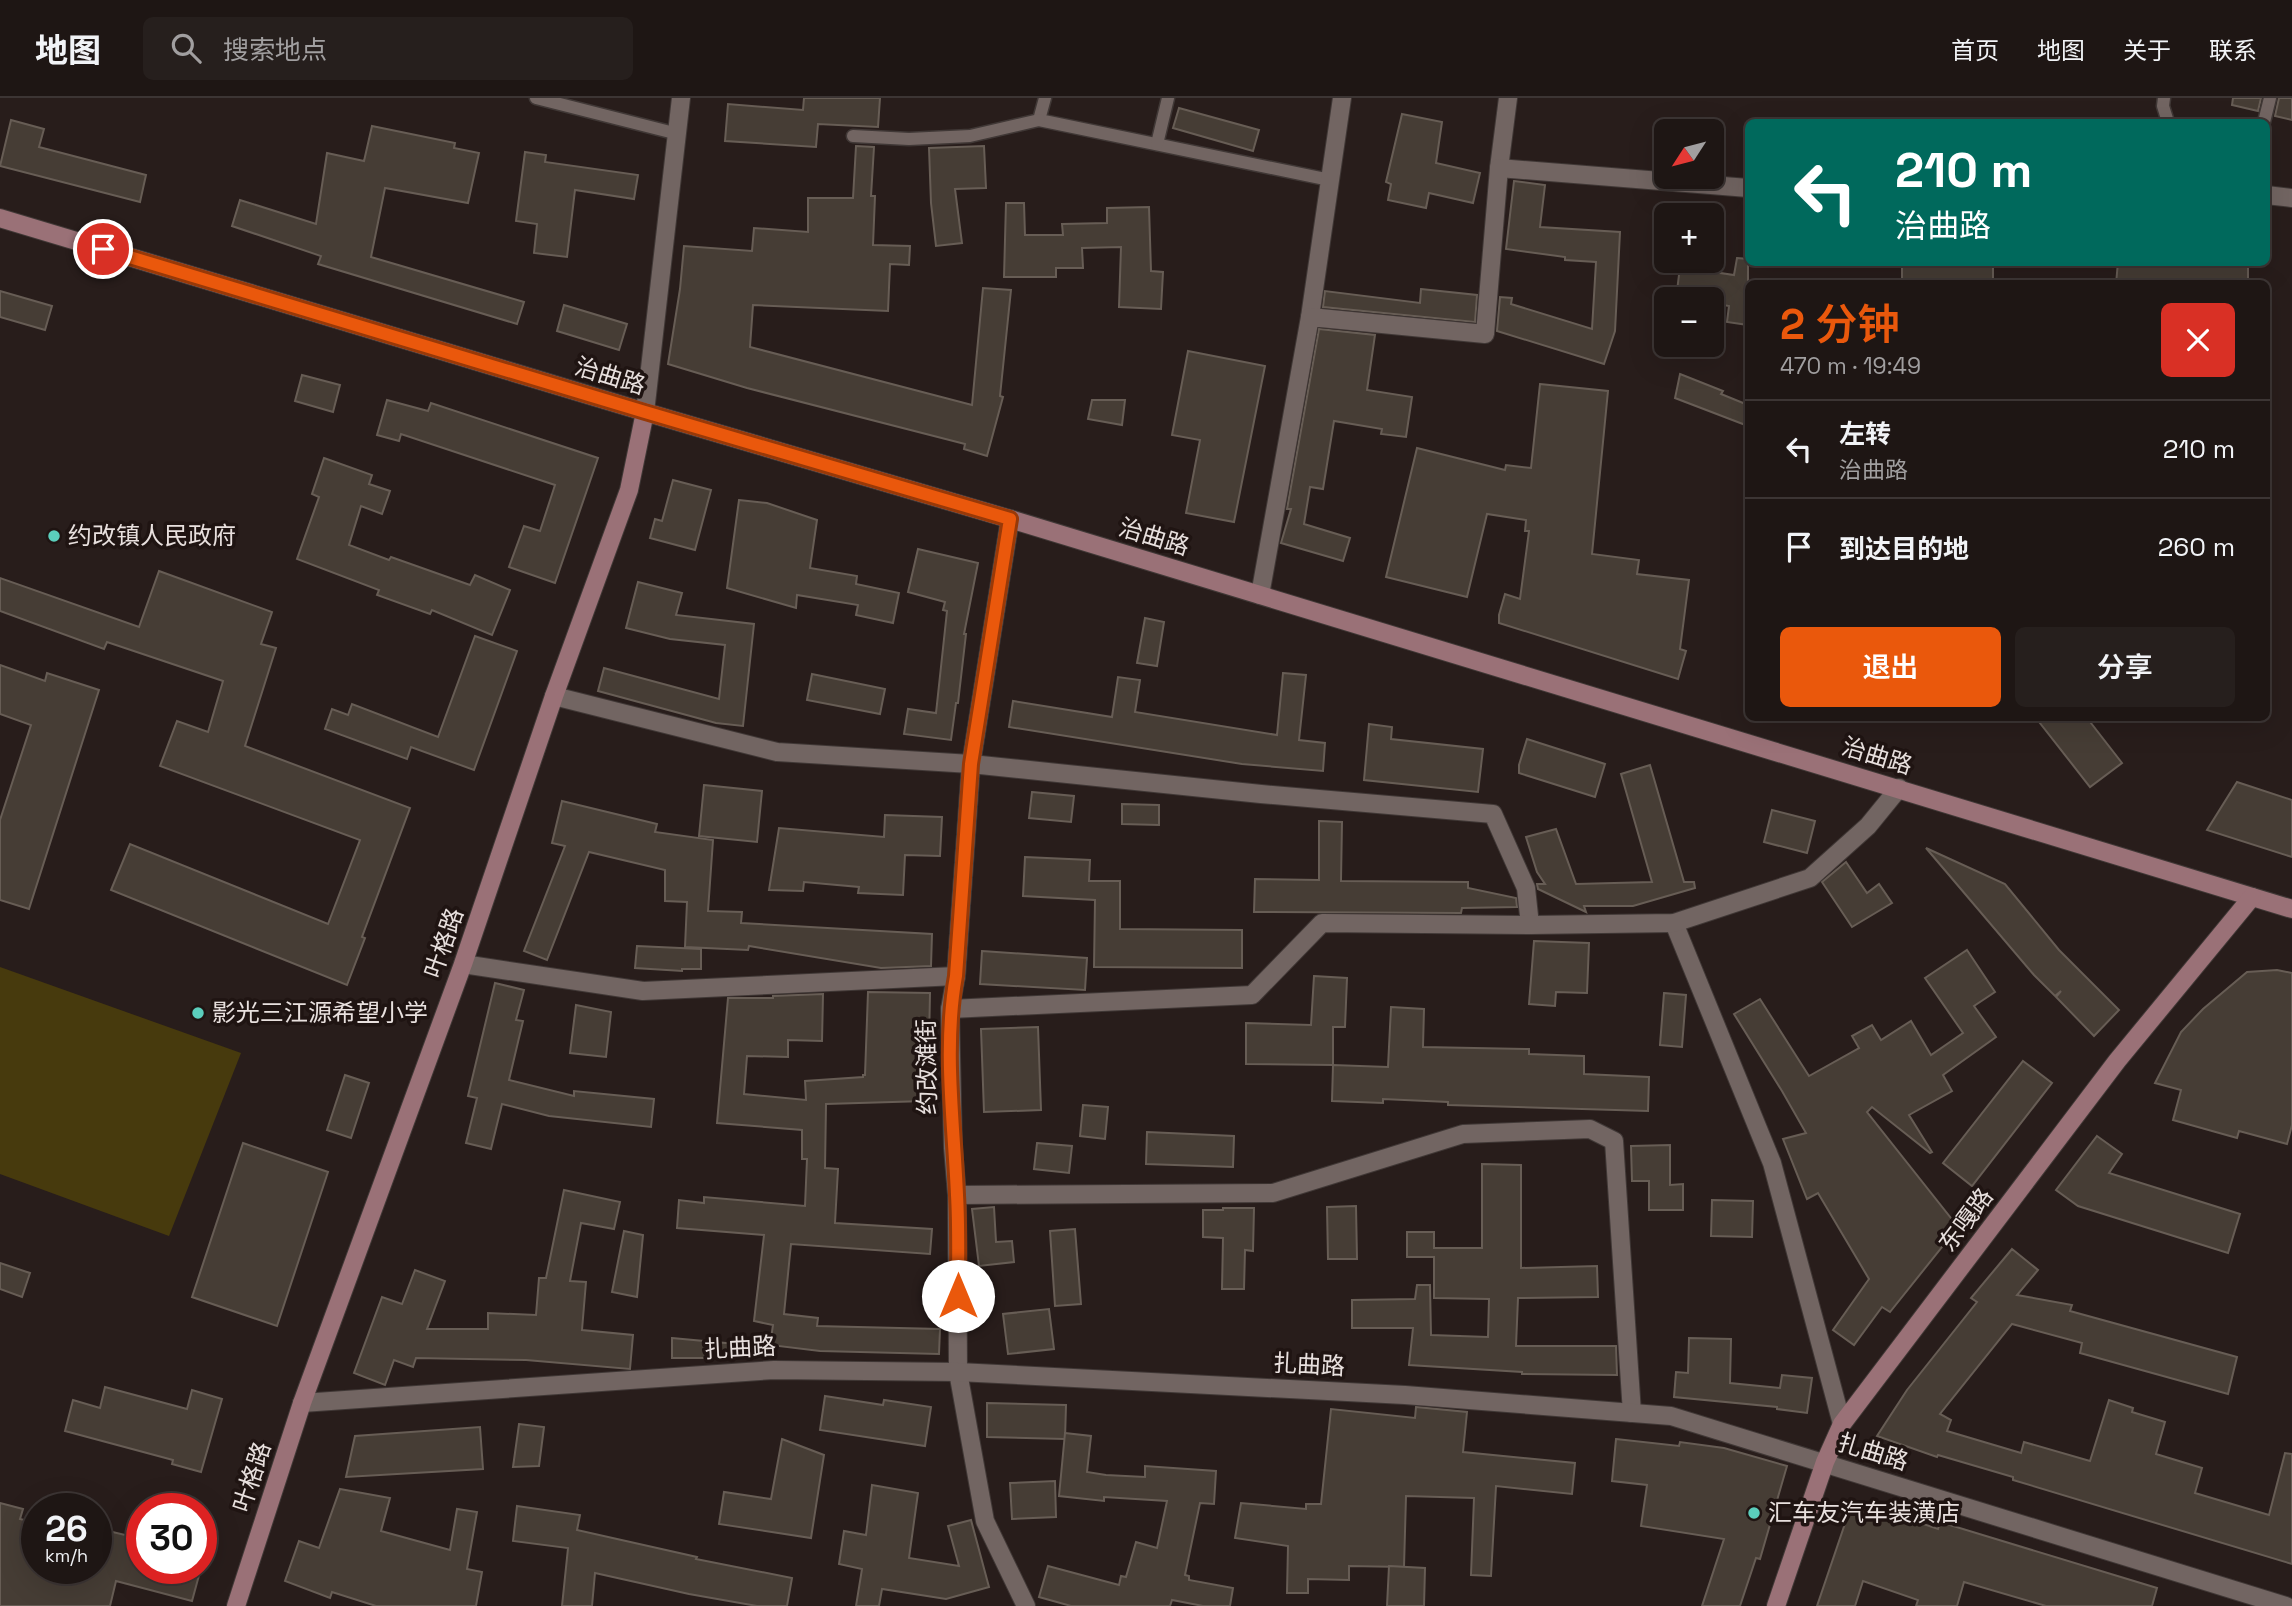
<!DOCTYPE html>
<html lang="zh">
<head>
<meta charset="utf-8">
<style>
  :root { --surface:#1e1614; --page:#261f1d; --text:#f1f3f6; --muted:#a19fa0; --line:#3c3534; --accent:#ea580c }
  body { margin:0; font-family:"Space Grotesk","Noto Sans SC",sans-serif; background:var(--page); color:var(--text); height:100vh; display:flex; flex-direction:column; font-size:26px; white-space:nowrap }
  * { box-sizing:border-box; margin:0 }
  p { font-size:23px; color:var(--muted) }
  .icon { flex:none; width:38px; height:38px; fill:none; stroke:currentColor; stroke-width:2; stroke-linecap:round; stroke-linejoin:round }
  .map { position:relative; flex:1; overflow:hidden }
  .side { position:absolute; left:1745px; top:182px; width:525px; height:441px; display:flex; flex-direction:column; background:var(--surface); border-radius:10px; box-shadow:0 7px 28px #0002,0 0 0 2px var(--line) }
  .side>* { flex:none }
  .top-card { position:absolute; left:1745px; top:21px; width:525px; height:147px; border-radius:10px; box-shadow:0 7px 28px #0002,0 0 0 2px var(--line); background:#00695c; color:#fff; overflow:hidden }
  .needle { width:46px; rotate:234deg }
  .tools { position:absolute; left:1654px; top:21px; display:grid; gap:14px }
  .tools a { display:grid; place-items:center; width:70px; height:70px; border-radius:10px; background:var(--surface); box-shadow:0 7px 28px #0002,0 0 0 2px var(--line); font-size:35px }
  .speed { position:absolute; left:21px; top:1395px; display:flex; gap:14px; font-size:35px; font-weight:700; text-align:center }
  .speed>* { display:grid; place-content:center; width:91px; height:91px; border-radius:50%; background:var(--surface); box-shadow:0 7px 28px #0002,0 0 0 2px var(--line); line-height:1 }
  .speed small { font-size:18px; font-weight:400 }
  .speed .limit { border:10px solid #d22; background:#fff; color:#111 }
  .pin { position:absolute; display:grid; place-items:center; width:60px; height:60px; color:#fff; margin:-30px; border:4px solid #fff; border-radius:50%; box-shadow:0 2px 7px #0007 }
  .me { position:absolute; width:77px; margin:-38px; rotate:0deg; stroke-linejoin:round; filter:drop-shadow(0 0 5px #0008) }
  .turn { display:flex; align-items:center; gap:24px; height:147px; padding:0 35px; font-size:32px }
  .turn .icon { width:91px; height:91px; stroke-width:2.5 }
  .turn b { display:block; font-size:49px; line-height:60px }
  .round { display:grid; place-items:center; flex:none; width:74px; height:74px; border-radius:10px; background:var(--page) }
  .headline { display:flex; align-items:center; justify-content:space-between; height:119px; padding:0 35px }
  h1 { font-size:42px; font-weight:600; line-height:52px; color:var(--accent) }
  .button { display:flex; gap:14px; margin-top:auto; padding:14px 35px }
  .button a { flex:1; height:80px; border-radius:10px; background:var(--accent); color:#fff; font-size:28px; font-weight:600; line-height:80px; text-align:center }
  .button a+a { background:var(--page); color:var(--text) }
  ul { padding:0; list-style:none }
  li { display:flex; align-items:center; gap:21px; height:98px; padding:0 35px; border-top:2px solid var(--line) }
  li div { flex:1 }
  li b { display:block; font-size:26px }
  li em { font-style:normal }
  header { display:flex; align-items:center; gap:42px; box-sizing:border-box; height:98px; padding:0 35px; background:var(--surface); border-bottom:2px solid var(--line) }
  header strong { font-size:33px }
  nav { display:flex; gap:38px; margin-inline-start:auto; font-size:24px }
  .search { width:490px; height:63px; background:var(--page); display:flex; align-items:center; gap:18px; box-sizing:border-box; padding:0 24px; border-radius:10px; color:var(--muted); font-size:26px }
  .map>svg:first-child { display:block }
  .green { fill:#473a0d }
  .building { fill:#463d35; stroke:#675d55; stroke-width:2 }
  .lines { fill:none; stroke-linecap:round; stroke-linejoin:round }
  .lane-casing { stroke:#403836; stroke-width:15 }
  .street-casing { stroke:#403836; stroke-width:20 }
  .secondary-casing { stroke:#403836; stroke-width:20 }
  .lane { stroke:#726562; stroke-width:12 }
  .street { stroke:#726562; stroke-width:18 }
  .secondary { stroke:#9a7177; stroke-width:18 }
  .route-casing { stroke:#983908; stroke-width:18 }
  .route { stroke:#ea580c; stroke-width:12 }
  .poi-dot { fill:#5bcebc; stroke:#1f1412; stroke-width:2.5 }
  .labels { text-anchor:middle; stroke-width:7; stroke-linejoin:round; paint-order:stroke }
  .street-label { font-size:24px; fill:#e8e0de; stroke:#1f1412 }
  .poi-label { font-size:24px; fill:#e8e0de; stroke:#1f1412; text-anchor:start }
</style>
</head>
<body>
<header>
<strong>地图</strong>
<div class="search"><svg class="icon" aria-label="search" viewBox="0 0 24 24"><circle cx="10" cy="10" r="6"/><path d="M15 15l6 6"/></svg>搜索地点</div>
<nav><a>首页</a><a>地图</a><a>关于</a><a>联系</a></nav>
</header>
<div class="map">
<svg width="2292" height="1508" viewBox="0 0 2292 1508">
  <rect width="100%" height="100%" fill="#281d1b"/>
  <path class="green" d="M0,869L241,955L169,1138L0,1076Z"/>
  <g class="building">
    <path d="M804,0H880L878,29L818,26L816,49L725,43L728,6L803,12Z"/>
    <path d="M2233,0H2261L2258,13L2232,7Z"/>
    <path d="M2279,0H2292V22L2275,18Z"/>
    <path d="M1179,10L1259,32L1253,53L1173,30Z"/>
    <path d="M1402,16L1442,24L1436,65L1480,75L1473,105L1429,95L1426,110L1388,102L1391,86L1386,84Z"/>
    <path d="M11,22L44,31L39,49L146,77L140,104L0,68Z"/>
    <path d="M372,28L455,45L454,50L479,55L468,105L385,90L371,159L524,204L517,226L318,166L321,158L232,128L240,102L316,126L327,55L364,63Z"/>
    <path d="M856,48L874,49L871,98H875L873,147L910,148L909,167L890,166L888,213L753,207L750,249L972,307L983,190L1011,192L1000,298L1003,299L987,358L964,351L965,346L747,290L668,266L680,191L684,148L752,153L754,130L808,134V100H853Z"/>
    <path d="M984,48L986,90L955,91L962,145L936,148L931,105L929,50Z"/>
    <path d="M525,54L546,57L545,64L638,77L634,101L575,92L567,159L534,155L537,126L516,123Z"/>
    <path d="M1514,83L1545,87L1540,129L1620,134L1615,233L1604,266L1497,233L1500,199L1512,200L1511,206L1592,231L1596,164L1565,162V159L1506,151Z"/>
    <path d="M1006,105H1024L1025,137H1063L1062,126L1107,125V110L1149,109L1151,173L1163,174L1161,211L1119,209L1121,149L1082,150L1083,170H1056V179H1004Z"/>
    <path d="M1737,160L1748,161V227L1727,224L1729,208L1712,205V201H1676L1680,169L1734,177Z"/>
    <rect x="1902" y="164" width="91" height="22"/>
    <path d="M2118,164H2248V186H2116Z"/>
    <path d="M1421,191L1477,197L1475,224L1323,209L1325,193L1420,205Z"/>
    <path d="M0,193L52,208L45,232L0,219Z"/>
    <path d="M564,207L627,226L619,252L557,233Z"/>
    <path d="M1319,231L1375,237L1367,292L1412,299L1406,339L1381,336L1382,331L1334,323L1323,391L1310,389L1304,426L1350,440L1343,463L1281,445L1291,411H1287Z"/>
    <path d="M1188,253L1265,268L1234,424L1186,415L1200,342L1172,337Z"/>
    <path d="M1680,276L1723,293L1721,296L1748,307V328L1675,300Z"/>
    <path d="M302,277L340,287L333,314L295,303Z"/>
    <path d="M1540,286L1608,293L1592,456L1639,462L1637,476L1689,482L1680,551L1686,553L1678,581L1499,525V517L1505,496L1520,501L1529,433H1525L1526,422L1487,416L1467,499L1386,479L1417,350L1505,372L1506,367L1531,370Z"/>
    <path d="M387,302L428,313L431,305L598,360L555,485L509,469L524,428L540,433L555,387L401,336L399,343L377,337Z"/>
    <path d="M1092,302H1125L1122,327L1088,321Z"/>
    <path d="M324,360L372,377L369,386L390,393L382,416L361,408L349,447L389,462L391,459L470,487L475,477L510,492L492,537L432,512L430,516L377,497L379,492L297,461L319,399L312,396Z"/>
    <path d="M673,382L711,392L695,452L650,440L655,421L662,423Z"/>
    <path d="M739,402L767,405L817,422L810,470L857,478L856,486L899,495L893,525L856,517L858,507L797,497L796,510L727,490Z"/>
    <path d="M918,451L978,465L964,536H966L958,605H956L951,642L904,636L908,611L936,615L947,513L943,512L945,504L908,494Z"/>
    <path d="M159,473L272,514L261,546L276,550L245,648L410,710L362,839L365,840L347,887L111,792L130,746L328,826L360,742L160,668L177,623L208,634L223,583L107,544L104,551L0,513V480L139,529Z"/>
    <path d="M638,484L682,495L676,517L754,526L743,628L716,625L598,593L604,570L719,601L725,547L670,541L626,530Z"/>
    <path d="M1145,520L1164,524L1157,568L1137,565Z"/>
    <path d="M475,538L517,553L474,672L411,649L407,661L325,631L332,611L348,617L352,606L438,639Z"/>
    <path d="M0,567L45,583L47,575L99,592L29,811L0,802V722L31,627L0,616Z"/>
    <path d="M1283,575L1306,577L1299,642L1325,645L1323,673L1242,666L1009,629L1013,603L1112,619L1118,579L1140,582L1135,614L1277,637Z"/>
    <path d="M812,576L885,591L880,616L807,602Z"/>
    <path d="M2036,620H2087L2122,665L2090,689Z"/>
    <path d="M1369,626L1392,629L1391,641L1483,651L1478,694L1364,682Z"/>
    <path d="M1527,641L1605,666L1595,699L1519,675V667Z"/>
    <path d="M1650,667L1684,784H1694L1695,790L1633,808H1584L1586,814L1538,791L1537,786H1545L1537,774L1526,739L1556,731L1576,786L1652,784L1621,676Z"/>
    <path d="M2237,684L2292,702V759L2207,732Z"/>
    <path d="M704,687L762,693L757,744L699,738Z"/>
    <path d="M1032,694L1074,698L1071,724L1029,720Z"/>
    <path d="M562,703L657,726L655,734L713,742L708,813L742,814L741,825L932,836L931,868L881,870L749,848L748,852L685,849L687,804L665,803V772L589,754L547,862L524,853L565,748L552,745Z"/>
    <path d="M1122,706L1159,707V727L1122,726Z"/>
    <path d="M1772,712L1815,723L1807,755L1764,744Z"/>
    <path d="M885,717L942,719L940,758L905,757L903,797L858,795L859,789L804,784L803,793L769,792L779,730L884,739Z"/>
    <path d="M1319,723L1342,724L1341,783L1468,784V790L1516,800L1517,809L1462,810L1461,815L1254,814L1255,781L1319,782Z"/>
    <path d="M1926,750L2005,786L2059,852L2119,912L2094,938L2056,899L2061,893L2055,898L2034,877Z"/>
    <path d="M1025,759L1090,762L1089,783H1120V831L1242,832V870L1094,869L1095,802L1023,798Z"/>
    <path d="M1846,764L1867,795L1879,786L1892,805L1852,829L1822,784Z"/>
    <path d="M1534,843L1589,845L1587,895L1556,894L1555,908L1529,906Z"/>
    <path d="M637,848L701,851V871H682V873L635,870Z"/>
    <path d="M1967,852L1995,894L1974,908L1996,939L1943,977L1952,993L1909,1017L1932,1054L1930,1055L1872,1009L1867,1014L1958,1129L1890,1214L1882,1209L1854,1247L1833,1232L1869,1181L1818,1095L1807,1101L1783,1041L1806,1035L1782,993L1734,916L1760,901L1809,978L1859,950L1852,938L1872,927L1881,942L1911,923L1931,957L1963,935L1925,880Z"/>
    <path d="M982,853L1087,860L1085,892L980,886Z"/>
    <path d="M2277,872L2292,875V1027L2287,1046L2239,1033L2237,1040L2173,1022L2181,992L2155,985L2181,934L2203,911L2247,874Z"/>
    <path d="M1314,878L1347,880L1345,929H1333V967L1246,966V925L1311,927Z"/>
    <path d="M495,885L524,892L516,922L523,923L509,982L574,998V993L654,1001L651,1029L549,1018L502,1006L491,1051L466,1045L477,1000L468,998Z"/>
    <path d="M868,894L930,895L929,944H923L925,1003L826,1006L825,1070L838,1071L835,1125L932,1131L930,1156L791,1146L784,1216L818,1220L817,1228L940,1231L939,1256L820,1253L770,1247L773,1227L754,1223L764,1137L677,1130L679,1102L704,1105V1099L805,1108L807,1061H802V1032L717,1025L728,900H773V898L823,896L822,943L788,942V959L747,958L744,996L806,1002L805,983L863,979V977H865Z"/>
    <path d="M1664,895L1686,897L1682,949L1660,947Z"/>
    <path d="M576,907L611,914L606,959L570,955Z"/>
    <path d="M1391,909L1424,911L1423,949L1529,951V956L1584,958V976L1649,979L1648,1013L1448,1007V1004L1383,1001V1005L1332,1003L1333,967L1388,969Z"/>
    <path d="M1038,929L1041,1012L984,1014L981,931Z"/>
    <path d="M2023,963L2052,985L1972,1088L1943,1065Z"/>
    <path d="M345,977L369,985L351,1040L327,1032Z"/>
    <path d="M1083,1007L1108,1009L1105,1041L1080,1038Z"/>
    <path d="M1147,1034L1234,1038L1233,1069L1146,1066Z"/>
    <path d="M2097,1038L2122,1056L2109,1075L2240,1116L2228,1155L2078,1108L2056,1092Z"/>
    <path d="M243,1045L328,1074L277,1228L192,1199Z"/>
    <path d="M1037,1045L1072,1048L1069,1075L1034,1071Z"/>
    <path d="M1670,1047V1087L1683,1086V1112H1649V1083H1632L1631,1048Z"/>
    <path d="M1482,1066L1521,1067V1170L1597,1168L1598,1199L1518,1200L1516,1248H1616L1617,1277L1522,1276V1274L1409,1267L1413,1230H1352V1202L1415,1201L1417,1187H1430L1431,1237L1488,1239L1489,1201L1434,1200V1159H1407V1134H1434V1150H1482Z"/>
    <path d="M564,1092L620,1104L614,1131L581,1125L570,1183L586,1184L582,1232L633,1237L630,1271L526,1262L416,1260L413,1269L394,1262L385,1287L354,1275L382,1199L402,1206L415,1172L445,1183L427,1231H488V1215L536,1217L539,1180H546Z"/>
    <path d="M1712,1102L1753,1103L1752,1139L1711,1138Z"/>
    <path d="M1356,1108L1357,1161H1328L1327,1109Z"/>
    <path d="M994,1109L996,1144L1012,1143L1014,1164L979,1168L972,1111Z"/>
    <path d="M1223,1110H1254L1253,1153L1245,1152L1244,1191H1222L1223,1140L1203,1139V1112H1223Z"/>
    <path d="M1075,1131L1081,1206L1055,1208L1050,1133Z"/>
    <path d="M624,1133L643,1137L637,1199L612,1194Z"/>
    <path d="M2012,1151L2038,1172L2017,1197L2072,1207L2070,1213L2237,1259L2228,1296L2080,1255L2082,1245L2012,1226L1940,1316L1951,1322L1947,1333L2021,1355L2024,1344L2090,1363L2109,1302L2133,1310L2132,1314L2165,1324L2156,1356L2202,1370L2195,1395L2269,1417L2285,1355L2292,1356V1466L2013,1382V1379L1938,1357L1937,1359L1877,1338L1907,1292L1977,1204L1971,1200Z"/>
    <path d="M0,1165L30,1175L22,1199L0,1191Z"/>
    <path d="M1049,1211L1054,1251L1008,1256L1003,1216Z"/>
    <path d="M672,1240L736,1246V1260H672Z"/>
    <path d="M1689,1240L1731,1241L1730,1285L1780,1290L1782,1277L1812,1280L1807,1315L1777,1311V1309L1674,1299L1676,1274L1688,1275Z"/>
    <path d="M105,1289L187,1311L192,1292L222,1301L201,1374L172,1366L173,1362L65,1333L73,1302L100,1310Z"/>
    <path d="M825,1298L883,1307L884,1302L931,1309L925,1348L820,1332Z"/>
    <path d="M987,1305L1066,1307L1065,1341L987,1339Z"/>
    <path d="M1416,1309L1467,1314L1463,1354L1575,1365L1572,1396L1496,1388L1491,1478L1471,1477L1474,1400L1406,1398L1404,1469L1349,1468V1482L1308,1481V1495H1287L1288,1448L1235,1440L1241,1405L1306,1411V1406H1321L1331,1311L1415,1320Z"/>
    <path d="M519,1326L544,1329L539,1368L513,1369Z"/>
    <path d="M480,1329L483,1371L346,1379L355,1338Z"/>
    <path d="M1065,1335L1091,1338L1087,1374L1106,1377L1145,1379V1368L1216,1373L1214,1406L1200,1405L1185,1477L1189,1478V1482L1233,1490L1230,1508H1203L1172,1502L1170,1508H1071L1039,1499L1048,1468L1119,1487L1121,1478L1126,1479L1136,1444L1157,1450L1167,1403L1104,1399V1403L1059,1398Z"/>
    <path d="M782,1341L824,1357L811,1440L719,1426L724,1394L771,1401Z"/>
    <path d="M1616,1341L1679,1348L1680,1344L1724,1350L1787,1368L1760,1461L1756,1460L1740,1508H1702L1724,1441L1641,1428L1647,1387L1612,1383Z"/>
    <path d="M1055,1383L1056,1419L1012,1421L1010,1385Z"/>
    <path d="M872,1387L918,1395L909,1460L959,1468L948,1428L971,1422L989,1489L946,1501L882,1491L879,1508H856L862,1471L839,1466L844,1433L866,1437Z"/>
    <path d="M340,1391L390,1400L381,1433L450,1452L457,1411L477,1414L467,1471L482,1474L476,1508H376L332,1494L330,1500L285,1483L299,1443L319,1450Z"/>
    <path d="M1853,1402L1938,1431L1940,1424L2157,1490L2152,1508H2046L1964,1484L1957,1508H1916L1918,1502L1863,1483L1855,1508H1817Z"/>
    <path d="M0,1405L23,1411L20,1421L37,1425V1470H96V1430L142,1441V1470H201L192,1503L116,1483L110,1508H0Z"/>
    <path d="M517,1408L580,1417L577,1432L697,1459L696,1461L792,1480L787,1508H757L689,1496L595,1475L592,1508H562L568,1450L513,1443Z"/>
    <path d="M1389,1468L1425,1470L1424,1508H1387Z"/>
  </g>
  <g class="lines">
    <g class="lane-casing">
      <g id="lane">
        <path d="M536,0L678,36"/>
        <path d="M1045,0L1039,22L1330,82"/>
        <path d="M2164,0L2163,8L2168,24"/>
        <path d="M2264,24L2270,0"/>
        <path d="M853,38L909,41L970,38L1039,22"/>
        <path d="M1157,46L1168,0"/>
      </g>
    </g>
    <g class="street-casing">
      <g id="street">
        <path d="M1499,70L1508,0"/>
        <path d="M2266,97L2292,100"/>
        <path d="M1310,219L1342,0"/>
        <path d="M645,314L681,0"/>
        <path d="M1010,421L971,666L956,878L950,911L953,1050L957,1097L958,1274L985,1423L1026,1508"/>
        <path d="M1260,497L1310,219L1485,236L1499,70L1748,90"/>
        <path d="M554,598L777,654L971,666L1261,696L1493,716L1526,790L1530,827"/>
        <path d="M1674,825L1772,1065L1842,1326"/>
        <path d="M463,866L643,893L956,878"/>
        <path d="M950,911L1252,897L1322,825L1530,827L1674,825L1810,780L1868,728L1899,690"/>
        <path d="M957,1097L1273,1095L1463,1036L1590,1031L1614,1043L1632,1315"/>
        <path d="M302,1305L774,1272L958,1274L1405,1297L1671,1318L2286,1508"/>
      </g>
    </g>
    <g class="secondary-casing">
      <g id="secondary">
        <path d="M0,120L645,314L1010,421L2292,811"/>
        <path d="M236,1508L302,1305L463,866L554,598L629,392L645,314"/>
        <path d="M1776,1508L1825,1364L1842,1326L2117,963L2252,799"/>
      </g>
    </g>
    <use href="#lane" class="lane"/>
    <use href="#street" class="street"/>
    <use href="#secondary" class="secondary"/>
  </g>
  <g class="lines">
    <g class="route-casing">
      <path id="route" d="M103,151L645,314L1010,421L971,666L956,878C943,950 954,1025 957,1097C959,1130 958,1164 958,1198"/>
    </g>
    <use href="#route" class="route"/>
  </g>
  <g class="poi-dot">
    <circle cx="54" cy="438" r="7"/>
    <circle cx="198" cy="915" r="7"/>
    <circle cx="1754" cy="1415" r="7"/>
  </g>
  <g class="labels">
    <g class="street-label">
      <text transform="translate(610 278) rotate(17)" y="8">治曲路</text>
      <text transform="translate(1154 439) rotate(17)" y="8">治曲路</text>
      <text transform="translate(1877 658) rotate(17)" y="8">治曲路</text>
      <text transform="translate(444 845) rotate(-71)" y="8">叶格路</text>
      <text transform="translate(927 969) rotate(-91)" y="8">约改滩街</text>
      <text transform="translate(1966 1122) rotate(-53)" y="8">东嘎路</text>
      <text transform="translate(740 1250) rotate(-3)" y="8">扎曲路</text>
      <text transform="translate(1309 1267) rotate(3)" y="8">扎曲路</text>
      <text transform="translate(1873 1354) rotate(17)" y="8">扎曲路</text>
      <text transform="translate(252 1379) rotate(-72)" y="8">叶格路</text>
    </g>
    <g class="poi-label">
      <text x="68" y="446">约改镇人民政府</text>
      <text x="212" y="923">影光三江源希望小学</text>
      <text x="1768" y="1423">汇车友汽车装潢店</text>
    </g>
  </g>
</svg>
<div class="tools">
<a><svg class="needle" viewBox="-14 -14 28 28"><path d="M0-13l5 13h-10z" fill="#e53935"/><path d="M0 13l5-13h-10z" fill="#a19fa0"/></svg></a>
<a>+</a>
<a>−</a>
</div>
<div class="speed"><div>26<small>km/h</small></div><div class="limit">30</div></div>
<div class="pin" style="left:103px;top:151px;background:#d93025"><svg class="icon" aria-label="arrive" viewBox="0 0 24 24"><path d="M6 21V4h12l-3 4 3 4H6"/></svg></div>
<svg class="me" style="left:958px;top:1198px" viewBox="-20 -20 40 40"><circle r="19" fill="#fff"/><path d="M0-13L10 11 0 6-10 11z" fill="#ea580c"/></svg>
<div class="top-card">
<div class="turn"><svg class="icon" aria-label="left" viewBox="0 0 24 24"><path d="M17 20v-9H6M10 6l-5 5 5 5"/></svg><div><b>210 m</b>治曲路</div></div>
</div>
<section class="side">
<div class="headline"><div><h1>2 分钟</h1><p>470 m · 19:49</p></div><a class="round" style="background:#d93025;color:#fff"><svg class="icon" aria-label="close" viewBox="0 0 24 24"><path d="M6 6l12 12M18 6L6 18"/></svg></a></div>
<ul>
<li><svg class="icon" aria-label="left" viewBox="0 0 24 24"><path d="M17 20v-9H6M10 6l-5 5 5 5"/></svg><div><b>左转</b><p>治曲路</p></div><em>210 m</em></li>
<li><svg class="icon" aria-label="arrive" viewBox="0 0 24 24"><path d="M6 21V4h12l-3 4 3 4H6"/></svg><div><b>到达目的地</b></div><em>260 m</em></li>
</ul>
<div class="button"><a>退出</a><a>分享</a></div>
</section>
</div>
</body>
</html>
